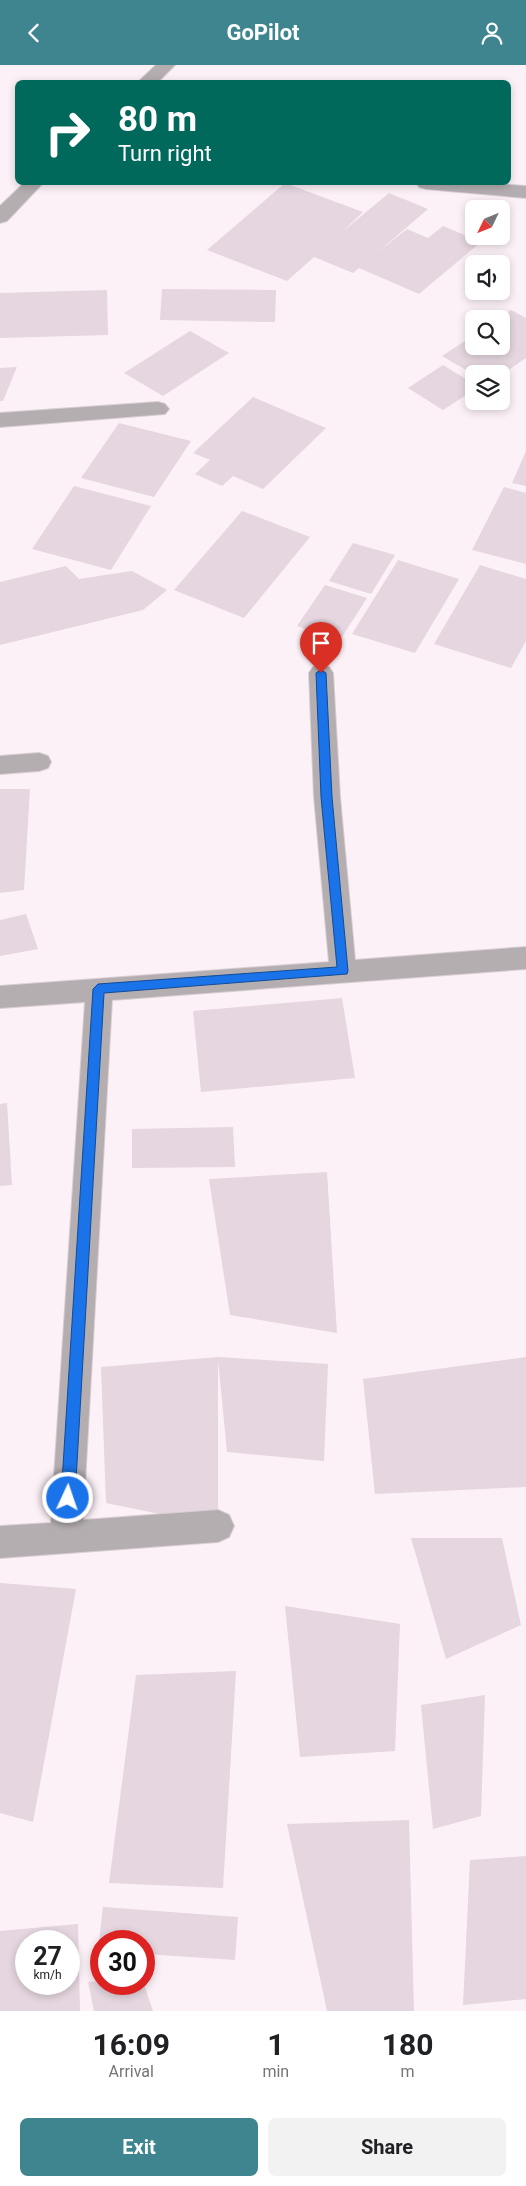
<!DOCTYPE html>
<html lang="en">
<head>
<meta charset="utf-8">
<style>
  :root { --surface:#fff; --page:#f2f2f2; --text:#202124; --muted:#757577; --accent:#3e8590 }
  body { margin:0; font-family:Roboto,sans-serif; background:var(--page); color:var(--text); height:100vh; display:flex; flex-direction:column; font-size:19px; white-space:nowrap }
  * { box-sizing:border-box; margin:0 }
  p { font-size:16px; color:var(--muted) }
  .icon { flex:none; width:28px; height:28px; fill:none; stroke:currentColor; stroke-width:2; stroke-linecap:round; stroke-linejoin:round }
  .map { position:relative; height:1946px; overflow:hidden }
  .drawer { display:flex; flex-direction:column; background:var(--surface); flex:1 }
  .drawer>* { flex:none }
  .top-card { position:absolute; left:15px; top:15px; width:496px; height:105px; border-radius:8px; box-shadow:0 2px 8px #0003; background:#00695c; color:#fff; overflow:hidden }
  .needle { width:32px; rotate:227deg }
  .buttons { position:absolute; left:465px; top:135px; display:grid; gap:10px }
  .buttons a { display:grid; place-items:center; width:45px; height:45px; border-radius:8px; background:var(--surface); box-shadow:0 2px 8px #0003; font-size:25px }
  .speed { position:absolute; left:15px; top:1865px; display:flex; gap:10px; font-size:25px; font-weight:700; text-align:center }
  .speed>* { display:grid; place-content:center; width:65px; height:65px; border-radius:50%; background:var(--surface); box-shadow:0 2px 8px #0003; line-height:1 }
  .speed small { font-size:12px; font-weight:400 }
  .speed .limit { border:8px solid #d22; background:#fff; color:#111 }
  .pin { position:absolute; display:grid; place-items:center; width:42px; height:42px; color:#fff; margin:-51px -21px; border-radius:50% 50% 50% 0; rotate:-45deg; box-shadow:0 0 5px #0007 }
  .pin .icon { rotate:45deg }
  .me { position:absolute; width:55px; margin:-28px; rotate:3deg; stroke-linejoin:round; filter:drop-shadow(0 0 4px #0008) }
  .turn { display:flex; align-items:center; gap:18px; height:105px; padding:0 20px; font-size:22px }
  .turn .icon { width:65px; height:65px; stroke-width:2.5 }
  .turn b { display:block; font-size:35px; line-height:42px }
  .eta { display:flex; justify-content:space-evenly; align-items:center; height:85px; text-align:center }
  .eta b { font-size:30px; font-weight:700; line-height:35px }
  .cta { display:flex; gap:10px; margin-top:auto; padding:10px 20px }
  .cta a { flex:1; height:58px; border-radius:8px; background:var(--accent); color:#fff; font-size:20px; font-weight:700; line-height:58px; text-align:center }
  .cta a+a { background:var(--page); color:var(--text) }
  header { display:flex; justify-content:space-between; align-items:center; height:65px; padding:0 20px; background:var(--accent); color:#fff; font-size:22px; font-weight:700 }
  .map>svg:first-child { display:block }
  .building { fill:#e5d6df; fill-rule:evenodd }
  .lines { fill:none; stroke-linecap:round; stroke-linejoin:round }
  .street-casing { stroke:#d9ced5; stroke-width:2 }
  .street { fill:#b4aeb1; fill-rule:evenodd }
  .route { fill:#1a73e8; stroke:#114b97 }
</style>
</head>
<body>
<header><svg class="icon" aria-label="back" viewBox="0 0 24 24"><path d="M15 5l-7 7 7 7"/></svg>GoPilot<svg class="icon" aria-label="person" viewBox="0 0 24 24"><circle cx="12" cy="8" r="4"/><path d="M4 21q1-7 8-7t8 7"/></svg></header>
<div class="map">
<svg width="526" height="1946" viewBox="0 0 526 1946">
  <rect width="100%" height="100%" fill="#fdf1f8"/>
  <g class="building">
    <path d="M285,118L363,147L342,167L389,128L428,144L378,187L407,164L428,173L443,161L481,177L419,229L359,203L353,208L314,192L287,216L207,185Z"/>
    <path d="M162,224L276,225L275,257L160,255Z"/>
    <path d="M107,225L108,270L0,273V228Z"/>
    <path d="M511,245L526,253V293L501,310L473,309L442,291L474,270V281H501V254H498Z"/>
    <path d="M190,266L229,288L163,331L124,308Z"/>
    <path d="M443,300L474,319V325L443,345L408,323Z"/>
    <path d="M17,302L3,336H0V303Z"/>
    <path d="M253,332L326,363L263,424L233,411L222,421L195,409L210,395L193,388Z"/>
    <path d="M119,358L191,376L154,432L81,413Z"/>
    <path d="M526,386V421L512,418Z"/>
    <path d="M74,421L151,441L111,505L32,484Z"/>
    <path d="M504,422L526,428V499L472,485Z"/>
    <path d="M242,446L310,472L244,553L174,525Z"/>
    <path d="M353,478L395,490L371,529L329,516Z"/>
    <path d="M398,495L459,514L415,588L352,569Z"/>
    <path d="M480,500L526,514V576L511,603L434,579Z"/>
    <path d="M66,501L79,514L132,506L167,525L143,545L0,580V517Z"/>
    <path d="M325,520L367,533L340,575L297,561Z"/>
    <path d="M0,724H30L24,825L0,828Z"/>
    <path d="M26,849L38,884L0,891V855Z"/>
    <path d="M342,933L355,1013L201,1027L193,946Z"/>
    <path d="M7,1038L12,1120L0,1121V1039Z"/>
    <path d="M233,1062L235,1102L132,1103V1064Z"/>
    <path d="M327,1107L337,1268L230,1250L209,1114Z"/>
    <path d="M218,1292L328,1299L324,1396L227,1387L218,1295V1461L106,1438L101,1302Z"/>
    <path d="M526,1292V1422L375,1429L363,1314Z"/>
    <path d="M411,1473H502L521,1560L446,1594Z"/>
    <path d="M0,1518L76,1524L33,1757L0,1748Z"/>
    <path d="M285,1541L400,1559L395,1686L300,1692Z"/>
    <path d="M236,1606L223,1823L109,1818L136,1610Z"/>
    <path d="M485,1630L481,1751L433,1764L421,1640Z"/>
    <path d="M409,1755L414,1946H327L287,1759Z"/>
    <path d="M526,1791V1934L463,1940L470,1795Z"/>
    <path d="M103,1842L238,1852L235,1895L144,1889V1876H101V1886H98Z"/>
    <path d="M78,1859L80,1946H0V1866ZM26,1876H69V1919H26Z"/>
    <path d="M101,1916V1919H144L153,1946H94L88,1917Z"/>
  </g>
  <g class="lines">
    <g class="street-casing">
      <g id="street">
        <path d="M156,0H175L157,18H137Z"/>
        <path d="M24,118H43L7,156L0,158V141Z"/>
        <path d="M417,118H484L526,121V133L426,124L419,122Z"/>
        <path d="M158,337L165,339L169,344L165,349L0,362V348Z"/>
        <path d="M321,600L329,602L333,608L340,732L355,895L526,882V904L112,935L83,1455L218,1445L229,1450L234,1461L229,1472L218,1477L0,1493V1461L51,1458L85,937L0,943V921L329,897L314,732L309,608L313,602Z"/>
        <path d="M39,688L48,691L51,697L48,703L39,706L0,709V691Z"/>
      </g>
    </g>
    <use href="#street" class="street"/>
  </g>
  <path class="route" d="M321,605L326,608L332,732L348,906L347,909L104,928L75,1433L73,1438L68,1439L63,1438L61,1433L93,924L98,919L337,902L321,732L316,608Z"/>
</svg>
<div class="buttons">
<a><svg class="needle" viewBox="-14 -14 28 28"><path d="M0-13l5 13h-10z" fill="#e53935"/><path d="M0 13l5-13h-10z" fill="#757577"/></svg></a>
<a><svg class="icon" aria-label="sound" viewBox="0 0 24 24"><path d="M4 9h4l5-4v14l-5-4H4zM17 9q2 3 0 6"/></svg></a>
<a><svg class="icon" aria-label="search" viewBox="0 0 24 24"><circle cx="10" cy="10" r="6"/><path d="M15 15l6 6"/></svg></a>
<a><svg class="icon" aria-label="layers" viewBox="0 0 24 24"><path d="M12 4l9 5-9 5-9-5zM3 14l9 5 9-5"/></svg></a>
</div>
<div class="speed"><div>27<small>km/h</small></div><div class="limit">30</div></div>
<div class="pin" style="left:321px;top:608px;background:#d93025"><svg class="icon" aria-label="arrive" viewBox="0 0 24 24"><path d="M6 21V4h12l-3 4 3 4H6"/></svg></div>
<svg class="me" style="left:68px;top:1433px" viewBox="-20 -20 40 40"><circle r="17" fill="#1a73e8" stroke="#fff" stroke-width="3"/><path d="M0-11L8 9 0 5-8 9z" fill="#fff"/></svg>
<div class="top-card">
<div class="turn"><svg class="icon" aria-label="right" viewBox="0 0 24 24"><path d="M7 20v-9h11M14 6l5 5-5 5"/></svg><div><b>80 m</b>Turn right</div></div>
</div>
</div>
<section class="drawer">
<div class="eta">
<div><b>16:09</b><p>Arrival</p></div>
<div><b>1</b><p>min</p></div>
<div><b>180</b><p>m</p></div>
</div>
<div class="cta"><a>Exit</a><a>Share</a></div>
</section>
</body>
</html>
